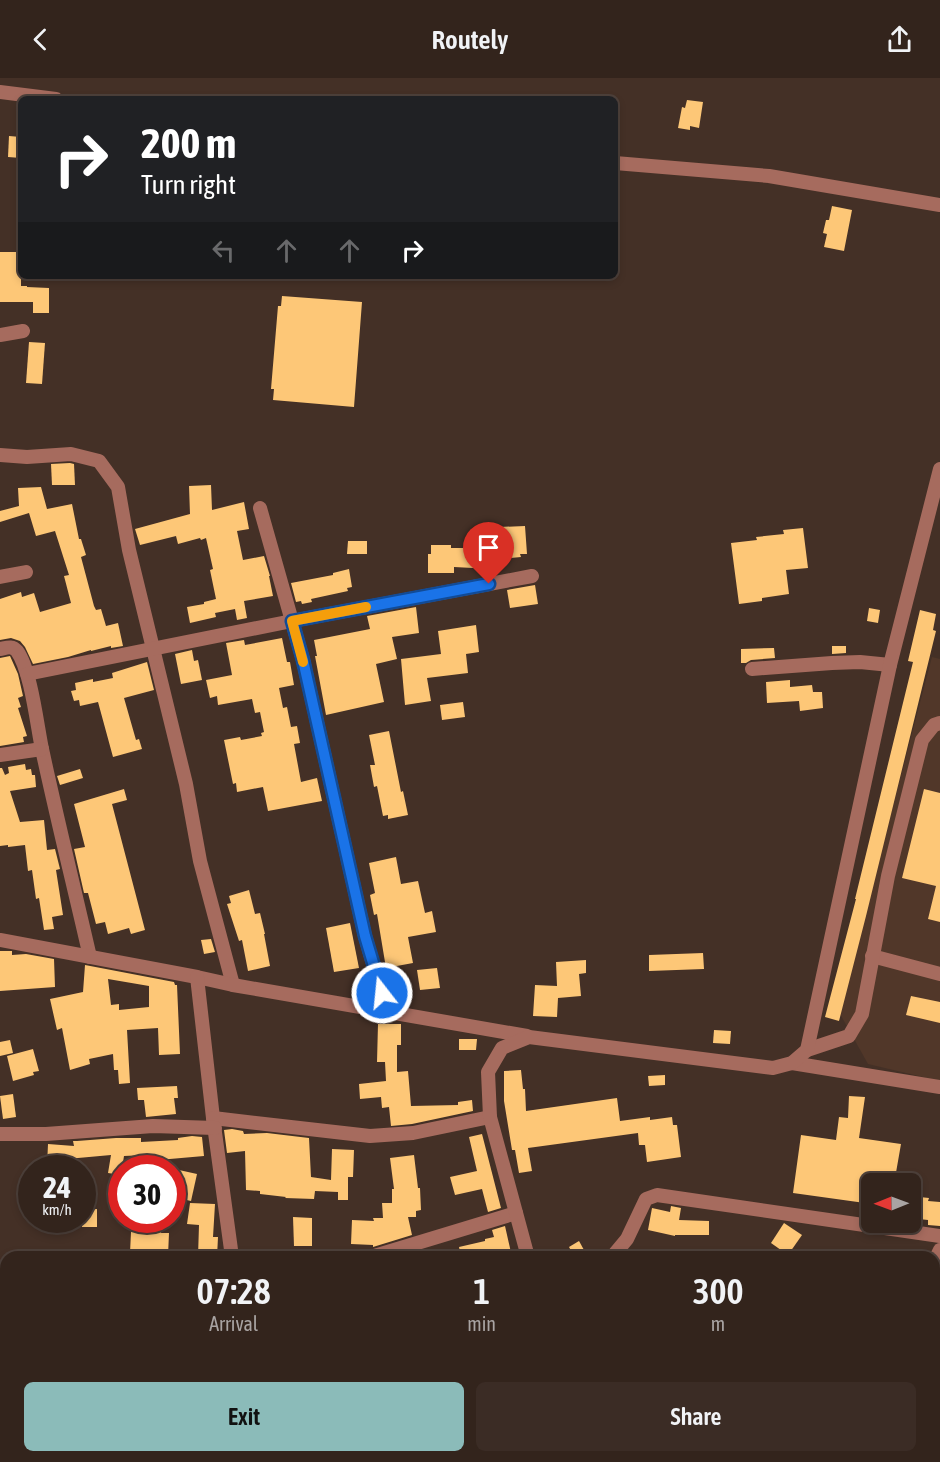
<!DOCTYPE html>
<html lang="en">
<head>
<meta charset="utf-8">
<style>
  :root { --surface:#33241c; --page:#3b2c25; --text:#f1f3f6; --muted:#a9a4a3; --line:#4e413b; --accent:#8bbbb9 }
  body { margin:0; font-family:"Asap Condensed",sans-serif; background:var(--page); color:var(--text); height:100vh; display:flex; flex-direction:column; font-size:22px; white-space:nowrap }
  * { box-sizing:border-box; margin:0 }
  p { font-size:20px; color:var(--muted) }
  .icon { flex:none; width:33px; height:33px; fill:none; stroke:currentColor; stroke-width:2; stroke-linecap:round; stroke-linejoin:round }
  .map { position:relative; flex:1; overflow:hidden }
  .details { position:absolute; left:0px; top:1173px; width:940px; height:212px; display:flex; flex-direction:column; background:var(--surface); border-radius:18px 18px 0 0; box-shadow:0 3px 9px #0003,0 0 0 2px var(--line) }
  .details>* { flex:none }
  .guide { position:absolute; left:18px; top:18px; width:600px; height:183px; border-radius:9px; box-shadow:0 3px 9px #0003,0 0 0 2px var(--line); background:#202124; color:#fff; overflow:hidden }
  .needle { width:39px; rotate:269deg }
  .tools { position:absolute; left:861px; top:1095px; display:grid; gap:12px }
  .tools a { display:grid; place-items:center; width:60px; height:60px; border-radius:9px; background:var(--surface); box-shadow:0 3px 9px #0003,0 0 0 2px var(--line); font-size:30px }
  .speed { position:absolute; left:18px; top:1077px; display:flex; gap:12px; font-size:30px; font-weight:700; text-align:center }
  .speed>* { display:grid; place-content:center; width:78px; height:78px; border-radius:50%; background:var(--surface); box-shadow:0 3px 9px #0003,0 0 0 2px var(--line); line-height:1 }
  .speed small { font-size:15px; font-weight:400 }
  .speed .limit { border:9px solid #d22; background:#fff; color:#111 }
  .pin { position:absolute; display:grid; place-items:center; width:51px; height:51px; color:#fff; margin:-62px -26px; border-radius:50% 50% 50% 0; rotate:-45deg; box-shadow:0 0 6px #0007 }
  .pin .icon { rotate:45deg }
  .me { position:absolute; width:66px; margin:-33px; rotate:344deg; stroke-linejoin:round; filter:drop-shadow(0 0 4px #0008) }
  .turn { display:flex; align-items:center; gap:21px; height:126px; padding:0 24px; font-size:27px }
  .turn .icon { width:78px; height:78px; stroke-width:2.5 }
  .turn b { display:block; font-size:42px; line-height:51px }
  .lanes { display:flex; align-items:center; height:57px; padding:0 24px; background:#0003; justify-content:center; gap:30px; direction:ltr }
  .lanes .off { opacity:.35 }
  .eta { display:flex; justify-content:space-evenly; align-items:center; height:102px; text-align:center }
  .eta b { font-size:36px; font-weight:600; line-height:42px }
  .cta { display:flex; gap:12px; margin-top:auto; padding:12px 24px }
  .cta a { flex:1; height:69px; border-radius:9px; background:var(--accent); color:#111; font-size:24px; font-weight:600; line-height:69px; text-align:center }
  .cta a+a { background:var(--page); color:var(--text) }
  header { display:flex; justify-content:space-between; align-items:center; height:78px; padding:0 24px; background:var(--surface); font-size:27px; font-weight:600 }
  .map>svg:first-child { display:block }
  .built { fill:#513729 }
  .building { fill:#fdc777; fill-rule:evenodd }
  .lines { fill:none; stroke-linecap:round; stroke-linejoin:round }
  .minor { stroke:#a66b5e; stroke-width:14 }
  .route-casing { stroke:#114b97; stroke-width:15 }
  .route { stroke:#1a73e8; stroke-width:10 }
  .slow { stroke:#f59e0b; stroke-width:10 }
</style>
</head>
<body>
<header><svg class="icon" aria-label="back" viewBox="0 0 24 24"><path d="M15 5l-7 7 7 7"/></svg>Routely<svg class="icon" aria-label="share" viewBox="0 0 24 24"><path d="M12 15V3M7 8l5-5 5 5M5 13v7h14v-7"/></svg></header>
<div class="map">
<svg width="940" height="1384" viewBox="0 0 940 1384">
  <rect width="100%" height="100%" fill="#443026"/>
  <path class="built" d="M932,579L940,581V1003L868,986L839,934Z"/>
  <g class="building">
    <path d="M687,22L703,24L699,50L690,48V52L678,50L682,29L685,30Z"/>
    <path d="M9,58L21,59V80L8,79Z"/>
    <path d="M832,128L852,132L844,173L824,169L827,156L823,155L826,142H829Z"/>
    <path d="M0,174H21V208H27V209L49,210V235H33V224H0Z"/>
    <path d="M282,218L362,224L354,329L273,322L274,311H271L278,228H281Z"/>
    <path d="M29,264L45,265L42,306L26,305Z"/>
    <path d="M70,385L74,386L75,407H52L51,386Z"/>
    <path d="M211,407L212,432L244,424L249,451L237,453L243,482L264,478L270,498H269L273,518L244,523L247,540L237,542L235,531L215,535L216,539L190,545L187,529L204,526V524L216,521L210,492L213,491L206,460L201,462L200,460L178,466L176,458L140,467L135,451L190,436L189,408Z"/>
    <path d="M41,409L47,431L72,426L79,461H81L86,477L81,479L94,528L96,532L101,531L106,548L118,545L123,568L111,570V568L91,573V572L68,579L33,586L25,569L20,563L11,560L0,562V521L21,514L22,519L34,515L40,534L71,525L64,498L69,497L55,453L36,458L29,435L0,444V433L19,428L18,410Z"/>
    <path d="M525,448L527,476H520L521,479L501,481V483L473,485V490L454,489V495H428V476H431V467H451V470H492L491,464L500,463L499,449Z"/>
    <path d="M803,450L808,490L786,492L789,516L762,520V523L739,526L731,465L757,462L756,459L784,456L783,452Z"/>
    <path d="M348,463H367V476H347Z"/>
    <path d="M349,491L352,509L347,510L348,513L311,521L312,524L302,526L301,523L296,524L291,505L333,497V495Z"/>
    <path d="M535,507L538,526L510,530L507,512Z"/>
    <path d="M416,529L419,555L392,559L397,581L376,586L384,624L326,637L315,578H317L314,562L370,551L367,538Z"/>
    <path d="M869,530L880,532L878,545L867,543Z"/>
    <path d="M920,532L936,536L933,552L936,553L866,838L839,943L825,939L856,821H855L913,584L908,583Z"/>
    <path d="M476,547L479,574L466,576L468,595L427,600L431,623L405,627L401,581L441,576L438,553Z"/>
    <path d="M282,560L287,584H290L294,607L279,610L283,630L287,629L291,649L297,648L300,665L294,666L301,704L317,700L322,723L268,733L263,709L237,714L236,705L233,706L224,662L240,659L241,662L262,658L261,655L264,654L260,634L255,635L252,621L218,627L217,618L210,620L206,602L232,597L226,565L244,562L245,567Z"/>
    <path d="M832,568H846V575L832,576Z"/>
    <path d="M774,570L775,580L751,582L746,585H741V571Z"/>
    <path d="M192,572L194,583L198,582L202,602L181,606L175,576Z"/>
    <path d="M10,578L18,596L23,618L18,620L21,629L18,630L27,658L23,659L24,664L0,668V580Z"/>
    <path d="M147,584L154,612L124,620L136,662L139,661L142,671L113,679L98,624L80,628L79,622L74,623L71,613L76,612L75,605L93,601V604L113,600L112,595Z"/>
    <path d="M790,602V609L812,607L813,614H822L823,630L800,633L799,623L767,625L766,604Z"/>
    <path d="M463,624L465,639L442,642L440,627Z"/>
    <path d="M389,653L401,714L403,713L408,737L388,741V737L383,738L377,708L374,709L370,687H375L369,657Z"/>
    <path d="M25,686L26,692L31,691L32,697H35L36,709L10,713L20,744L44,742L47,772L55,771L60,791L56,792L63,837L52,839L54,851L44,852L39,820L36,821L32,792L28,793L25,767L8,769V767L0,768V690H2L5,697L9,695L8,689Z"/>
    <path d="M80,691L83,700L60,707L57,698Z"/>
    <path d="M124,711L127,722L112,726L145,852L131,856L129,850L108,856L105,844L96,846L88,815H84L74,771L85,769L74,726Z"/>
    <path d="M924,711L940,715V844L928,841L936,808L902,800Z"/>
    <path d="M396,779L401,806L418,803L425,835L432,833L436,854L408,859L413,885L386,890L377,836L374,837L370,817L375,815L369,785Z"/>
    <path d="M249,812L255,836L260,835L265,856H264L270,888L248,893L242,862L239,863L227,826L231,825L229,818Z"/>
    <path d="M350,845L359,890L334,894L326,850Z"/>
    <path d="M211,861L215,874L204,876L201,862Z"/>
    <path d="M0,873H12V877L26,876L54,881L55,909L0,913Z"/>
    <path d="M703,875L704,891L649,893V877Z"/>
    <path d="M586,882V895L579,896L581,918L558,920L557,939L533,938L535,907L557,908L556,884Z"/>
    <path d="M85,887L174,904L175,907H177L180,976L159,977L158,950L127,952L130,1005L119,1006L118,992H114L113,976L89,981L90,986L70,992L62,950L57,952L50,921L83,914ZM108,901L149,908V929L119,932V926L111,927Z"/>
    <path d="M437,890L440,910L420,912L417,892Z"/>
    <path d="M911,918L940,924V945L906,937Z"/>
    <path d="M378,946H401V967H397V994L408,993L411,1028L458,1027V1024L472,1022L473,1033L412,1046L391,1048L389,1029L382,1030L381,1019L360,1021L359,1006L386,1003L385,984H377Z"/>
    <path d="M714,952L731,953L730,966L713,965Z"/>
    <path d="M459,961H477L476,972H459Z"/>
    <path d="M10,962L13,975L0,978V964Z"/>
    <path d="M33,971L39,993L33,994L34,997L13,1003L7,978Z"/>
    <path d="M521,992L523,1011H525L526,1033L617,1020L620,1043L650,1039V1042L672,1039L673,1047H677L681,1079L647,1084L645,1067H639L638,1055L528,1070L532,1093L519,1095L515,1072H512L504,1023V993Z"/>
    <path d="M665,997V1007L649,1008L648,998Z"/>
    <path d="M177,1008L178,1020H174L176,1036L146,1039L144,1022H138L137,1010Z"/>
    <path d="M13,1016L16,1039L3,1041L0,1018Z"/>
    <path d="M849,1018L865,1019L859,1060L901,1066L894,1106H872V1126L793,1115L801,1057L836,1062L839,1039L848,1040Z"/>
    <path d="M232,1051L243,1053L244,1056L267,1055L309,1060L311,1099L331,1102L332,1071L354,1072L353,1099H348V1122H338V1114L315,1113L314,1121L285,1120L286,1119L260,1116V1113L246,1112L245,1073L227,1075L224,1052Z"/>
    <path d="M482,1056L501,1130L488,1134L482,1111L455,1117L450,1099L477,1093L469,1059Z"/>
    <path d="M192,1058L202,1059L204,1078L147,1083L146,1077L124,1078L121,1097L108,1095L111,1077L67,1081L66,1089L47,1088L48,1066L74,1068L73,1063H77L116,1060H141V1064L178,1062V1060Z"/>
    <path d="M414,1077L418,1110H420L421,1132L416,1133V1139H408L412,1157L373,1169V1167L351,1166L352,1142L374,1143L373,1140H383L382,1125H392V1111H394L390,1080Z"/>
    <path d="M179,1092L197,1096L191,1123L173,1119Z"/>
    <path d="M910,1118L929,1120L928,1123L940,1124V1148L928,1147V1142L910,1140Z"/>
    <path d="M190,1125L215,1126L213,1159H218L217,1179H198L199,1147L187,1146Z"/>
    <path d="M671,1128L681,1130L679,1142L709,1143V1157H675V1158L648,1152L652,1130L670,1134Z"/>
    <path d="M97,1131V1149H82V1132Z"/>
    <path d="M293,1139L312,1140V1168H294Z"/>
    <path d="M148,1142H163L161,1155H169L168,1178L130,1175L131,1154H147Z"/>
    <path d="M784,1145L802,1157L788,1177L771,1165Z"/>
    <path d="M505,1148L512,1179H461L459,1169L485,1163V1161L494,1159L492,1152Z"/>
    <path d="M579,1163L584,1172L574,1178L569,1169Z"/>
  </g>
  <g class="lines">
    <g class="minor">
      <path d="M0,14L56,21"/>
      <path d="M615,85L769,98L940,127"/>
      <path d="M0,257L23,253"/>
      <path d="M0,377L27,379L71,376L99,383L118,409L129,472L186,706L200,783L233,907"/>
      <path d="M260,430L303,582L365,858L387,934"/>
      <path d="M0,499L26,494"/>
      <path d="M0,571C6,570 12,567 17,573C31,592 37,647 42,671C57,741 74,809 90,879"/>
      <path d="M752,591L832,585L860,584L890,587"/>
      <path d="M27,596L292,543L532,498"/>
      <path d="M0,677L42,671"/>
      <path d="M0,862L197,899L233,907L527,958"/>
      <path d="M872,878L940,896"/>
      <path d="M197,899L213,1040L232,1179"/>
      <path d="M807,972L849,958L862,936L888,798L922,662L934,647L940,645"/>
      <path d="M792,985L940,1009"/>
      <path d="M213,1040L370,1058L413,1055L490,1039"/>
      <path d="M0,1056H46L153,1048L215,1050"/>
      <path d="M371,1179L516,1135"/>
      <path d="M528,1179L490,1039L488,994L502,970L529,959L773,990L792,985L807,972L890,587L940,391"/>
      <path d="M612,1179L627,1161L646,1121L657,1117L940,1158"/>
      <path d="M934,1184L940,1172"/>
      <path d="M0,1197H6"/>
      <path d="M0,1329H6"/>
      <path d="M262,1378L263,1384"/>
      <path d="M581,1378L582,1384"/>
      <path d="M119,1384L142,1378"/>
      <path d="M508,1384L514,1378"/>
    </g>
  </g>
  <g class="lines">
    <g class="route-casing">
      <path id="route" d="M382,915L365,858L303,582L292,543L489,506"/>
    </g>
    <use href="#route" class="route"/>
    <path class="slow" d="M303,584L292,543L366,529"/>
  </g>
</svg>
<div class="tools">
<a><svg class="needle" viewBox="-14 -14 28 28"><path d="M0-13l5 13h-10z" fill="#e53935"/><path d="M0 13l5-13h-10z" fill="#a9a4a3"/></svg></a>
</div>
<div class="speed"><div>24<small>km/h</small></div><div class="limit">30</div></div>
<div class="pin" style="left:489px;top:506px;background:#d93025"><svg class="icon" aria-label="arrive" viewBox="0 0 24 24"><path d="M6 21V4h12l-3 4 3 4H6"/></svg></div>
<svg class="me" style="left:382px;top:915px" viewBox="-20 -20 40 40"><circle r="17" fill="#1a73e8" stroke="#fff" stroke-width="3"/><path d="M0-11L8 9 0 5-8 9z" fill="#fff"/></svg>
<div class="guide">
<div class="turn"><svg class="icon" aria-label="right" viewBox="0 0 24 24"><path d="M7 20v-9h11M14 6l5 5-5 5"/></svg><div><b>200 m</b>Turn right</div></div>
<div class="lanes"><svg class="icon off" aria-label="left" viewBox="0 0 24 24"><path d="M17 20v-9H6M10 6l-5 5 5 5"/></svg><svg class="icon off" aria-label="ahead" viewBox="0 0 24 24"><path d="M12 20V5M6 11l6-6 6 6"/></svg><svg class="icon off" aria-label="ahead" viewBox="0 0 24 24"><path d="M12 20V5M6 11l6-6 6 6"/></svg><svg class="icon" aria-label="right" viewBox="0 0 24 24"><path d="M7 20v-9h11M14 6l5 5-5 5"/></svg></div>
</div>
<section class="details">
<div class="eta">
<div><b>07:28</b><p>Arrival</p></div>
<div><b>1</b><p>min</p></div>
<div><b>300</b><p>m</p></div>
</div>
<div class="cta"><a>Exit</a><a>Share</a></div>
</section>
</div>
</body>
</html>
